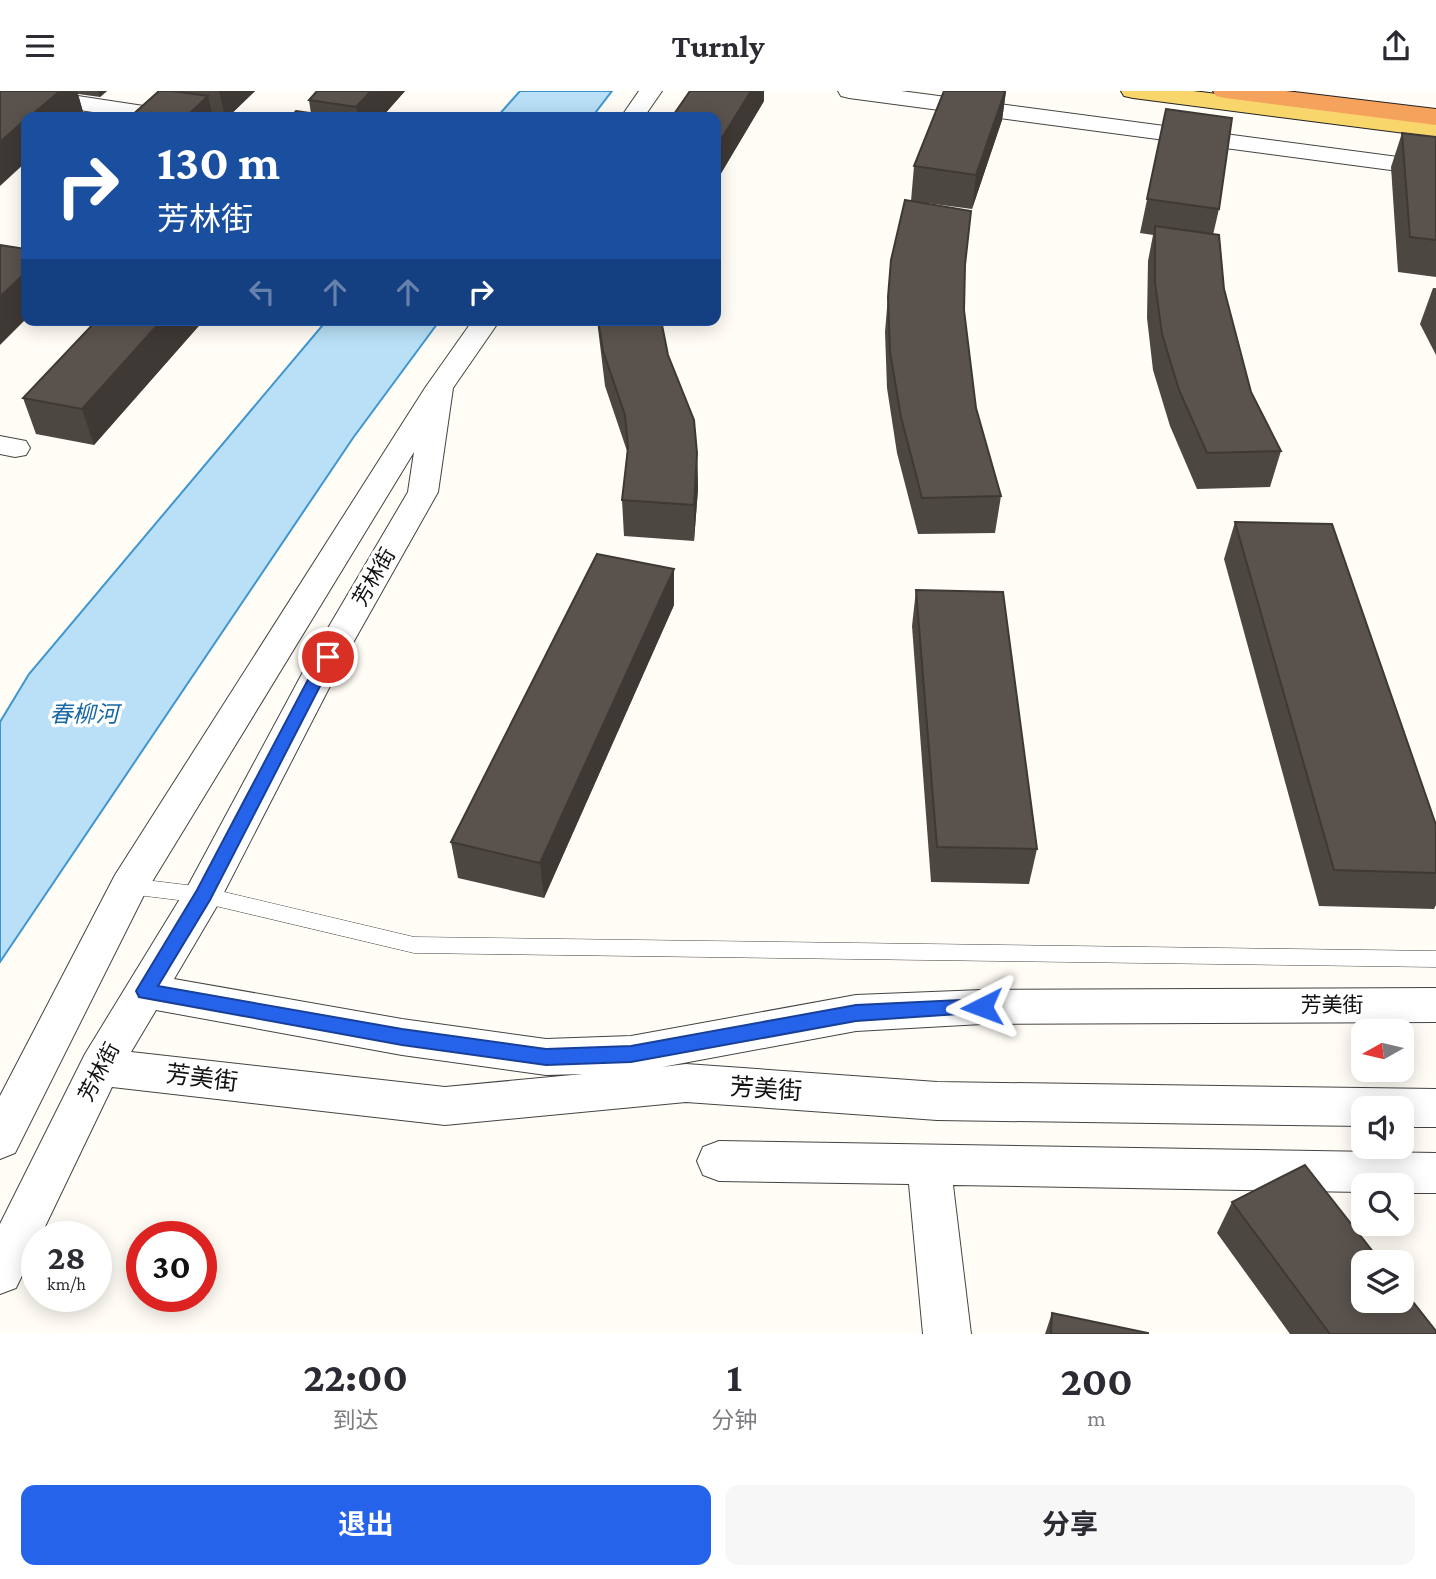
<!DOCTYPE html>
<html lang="zh">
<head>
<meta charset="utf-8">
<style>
  :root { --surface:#fff; --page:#f7f7f7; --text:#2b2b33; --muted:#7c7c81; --accent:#2563eb }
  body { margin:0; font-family:"Crimson Pro","Noto Sans SC",serif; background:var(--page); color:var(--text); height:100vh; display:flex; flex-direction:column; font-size:26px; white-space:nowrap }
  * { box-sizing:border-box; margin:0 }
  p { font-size:23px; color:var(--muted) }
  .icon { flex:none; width:38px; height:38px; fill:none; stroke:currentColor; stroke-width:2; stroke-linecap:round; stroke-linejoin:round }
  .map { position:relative; height:1243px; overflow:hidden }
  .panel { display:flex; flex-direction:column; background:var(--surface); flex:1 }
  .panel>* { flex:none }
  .banner { position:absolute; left:21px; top:21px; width:700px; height:214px; border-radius:14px; box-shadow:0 4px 18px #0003; background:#1a4fa0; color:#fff; overflow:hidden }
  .needle { width:46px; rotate:262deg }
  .tools { position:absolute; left:1351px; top:928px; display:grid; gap:14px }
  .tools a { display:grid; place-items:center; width:63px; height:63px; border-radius:14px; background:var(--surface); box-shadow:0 4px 18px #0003; font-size:35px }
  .speed { position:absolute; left:21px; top:1130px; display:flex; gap:14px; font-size:35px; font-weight:700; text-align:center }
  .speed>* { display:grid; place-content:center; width:91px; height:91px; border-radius:50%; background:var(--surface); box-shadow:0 4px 18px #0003; line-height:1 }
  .speed small { font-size:18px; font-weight:400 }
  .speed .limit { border:10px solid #d22; background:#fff; color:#111 }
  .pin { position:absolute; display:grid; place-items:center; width:60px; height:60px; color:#fff; margin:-30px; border:4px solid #fff; border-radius:50%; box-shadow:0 2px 7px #0007 }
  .me { position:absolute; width:77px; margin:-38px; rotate:267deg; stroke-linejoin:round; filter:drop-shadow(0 0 5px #0008) }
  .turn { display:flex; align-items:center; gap:24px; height:147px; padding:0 21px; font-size:32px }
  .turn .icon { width:91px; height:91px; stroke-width:2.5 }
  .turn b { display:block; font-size:49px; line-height:60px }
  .lanes { display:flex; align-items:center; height:66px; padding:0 21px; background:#0003; justify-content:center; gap:35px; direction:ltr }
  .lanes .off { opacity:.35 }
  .eta { display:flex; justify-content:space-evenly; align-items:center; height:119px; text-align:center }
  .eta b { font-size:42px; font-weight:700; line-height:49px }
  .button { display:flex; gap:14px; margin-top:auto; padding:14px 21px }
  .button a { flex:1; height:80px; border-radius:14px; background:var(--accent); color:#fff; font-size:28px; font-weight:700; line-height:80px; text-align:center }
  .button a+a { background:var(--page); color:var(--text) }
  header { display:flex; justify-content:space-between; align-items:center; height:91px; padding:0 21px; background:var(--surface); font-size:32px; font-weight:700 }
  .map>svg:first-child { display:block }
  .water { fill:#b9e0f7; stroke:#3f96cf; stroke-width:2 }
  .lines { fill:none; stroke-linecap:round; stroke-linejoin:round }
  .lane-casing { stroke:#444; stroke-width:1 }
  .street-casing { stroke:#444; stroke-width:2 }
  .primary-casing { stroke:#222; stroke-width:2 }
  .highway-casing { stroke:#222; stroke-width:2 }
  .lane { fill:#fff; fill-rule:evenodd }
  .street { fill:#fff; fill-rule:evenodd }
  .primary { fill:#f9d66b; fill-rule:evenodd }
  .highway { fill:#f5a25d; fill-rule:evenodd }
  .wall { fill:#4d4742 }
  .shaded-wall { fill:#3f3936 }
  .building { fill:#5a524d; stroke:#3f3936; stroke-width:2 }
  .route { fill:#2563eb; stroke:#184099; stroke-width:2 }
  .labels { text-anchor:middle; stroke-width:7; stroke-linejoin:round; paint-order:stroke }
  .street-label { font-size:21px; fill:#111; stroke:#fff }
  .water-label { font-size:23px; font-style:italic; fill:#1768a6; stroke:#fff }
  .near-street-label { font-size:24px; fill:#111; stroke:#fff }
</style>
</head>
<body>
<header><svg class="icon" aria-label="menu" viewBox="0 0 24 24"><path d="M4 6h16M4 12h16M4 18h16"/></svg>Turnly<svg class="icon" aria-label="share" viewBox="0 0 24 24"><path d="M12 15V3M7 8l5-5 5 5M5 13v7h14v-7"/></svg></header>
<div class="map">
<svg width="1436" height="1243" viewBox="0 0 1436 1243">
  <rect width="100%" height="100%" fill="#fffdf5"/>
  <g class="water">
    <path d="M520,0H612L592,26H497Z"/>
    <path d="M327,229H440L353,347L0,871V631L29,583Z"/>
  </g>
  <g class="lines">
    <g class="lane-casing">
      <path id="lane" d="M129,787L203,796L414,846L1436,860V876L414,862L203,812L129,803L122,800L119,795L122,790Z"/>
    </g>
    <g class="street-casing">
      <g id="street">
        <path d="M0,0H45L170,19L178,21L182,26H126L0,7Z"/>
        <path d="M639,0H662L644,26H621Z"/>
        <path d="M838,0H901L1436,71V85L849,7L841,5Z"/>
        <path d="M473,229H500L453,297L438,401L345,566L217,815L174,888L402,928L546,948L631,945L856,904L982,899L1436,897V931L982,933L856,940L662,976L686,973L937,991L1436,998V1036H1402V1017H1363V1035L937,1029L686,1011L445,1034L112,996L40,1146H37V1154L16,1197L0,1203V1133L85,963L189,793L311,566L408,401L414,361L144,804L15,1062L0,1068V1005L115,784L425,297ZM156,919L402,964L546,984L583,983L445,996L131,961Z"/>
        <path d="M0,345L26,350L30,357L26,364L15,366L0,363Z"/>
        <path d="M719,1050L1436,1062V1102H1402V1094H1363V1101L953,1094L971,1243H923L909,1093L719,1090L703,1084L697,1070L703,1056Z"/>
      </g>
    </g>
    <g class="primary-casing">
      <path id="primary" d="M1121,0H1193L1436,30V46L1133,7L1124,5Z"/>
    </g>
    <g class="highway-casing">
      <path id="highway" d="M1213,0H1286L1436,18V34L1225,7L1216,5Z"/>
    </g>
    <use href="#lane" class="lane"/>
    <use href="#street" class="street"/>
    <use href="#primary" class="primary"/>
    <use href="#highway" class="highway"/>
  </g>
  <g class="wall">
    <path d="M0,0H107L100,6L78,3L83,21L78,26H26Z"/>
    <path d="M159,0H255L228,26H130Z"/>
    <path d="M317,0H405L382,26H291L311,23L309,9Z"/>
    <path d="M944,0H1006L1002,29L972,118L911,110L914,75Z"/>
    <path d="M764,10L720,84L716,83V26Z"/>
    <path d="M1166,18L1219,118L1213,144L1224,198L1251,301L1281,360L1270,396L1197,398L1170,335L1153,279L1147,227L1148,170L1153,144L1140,142Z"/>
    <path d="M1402,42L1436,46V186L1398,181L1391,76Z"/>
    <path d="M891,169L964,219L976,317L1001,405L995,442L918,443L897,362L887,297L885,241Z"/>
    <path d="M1433,197H1436V264L1420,233Z"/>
    <path d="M97,229H204L94,354L36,343L23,307Z"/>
    <path d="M597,229H661L668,264L697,362L698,398L694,450L624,445L622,409L627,360L605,295Z"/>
    <path d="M1235,431L1436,734V814L1434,818L1319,815L1224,468Z"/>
    <path d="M916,499L1037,758L1029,793L931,791L912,535Z"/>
    <path d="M674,514L544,807L458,787L451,751Z"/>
    <path d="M1232,1111L1436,1243H1290L1217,1142Z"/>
    <path d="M1052,1222L1148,1243H1045Z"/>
  </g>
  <g class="shaded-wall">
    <path d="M60,0H77L83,21L78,26H29Z"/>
    <path d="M98,0H107L100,6Z"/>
    <path d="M219,0H255L228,26H225Z"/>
    <path d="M371,0H405L382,26H358L356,16Z"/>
    <path d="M751,0H764V10L720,84V50Z"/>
    <path d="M1005,0H1006L1002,29L972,118L976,84Z"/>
    <path d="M208,5L213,26H186Z"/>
    <path d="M26,28V71L0,95V51Z"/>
    <path d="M26,181V228L0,254V206Z"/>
    <path d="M162,229H204L94,354L82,318Z"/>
    <path d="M697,362L698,398L694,450V414Z"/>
    <path d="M674,478V514L544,807L540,772Z"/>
  </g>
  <g class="building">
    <path d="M0,0H60L29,26H26V28L0,51Z"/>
    <path d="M159,0H173L208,5L186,26H130Z"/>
    <path d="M317,0H371L356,16L309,9Z"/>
    <path d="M690,0H751L720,50L716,49V26H672Z"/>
    <path d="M944,0H1005L976,84L914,75Z"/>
    <path d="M1166,18L1232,27L1219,118L1147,108Z"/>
    <path d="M296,20L337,26H291Z"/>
    <path d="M1402,42L1436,46V149L1410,146Z"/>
    <path d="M905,109L971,120L965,174L964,219L976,317L1001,405L922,407L901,326L890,261L888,206L891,169Z"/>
    <path d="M1155,135L1219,144L1224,198L1251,301L1281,360L1207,362L1179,299L1162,243L1155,192Z"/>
    <path d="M0,154L26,158V181L0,206Z"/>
    <path d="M97,229H162L82,318L23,307Z"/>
    <path d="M598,229H661L668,264L694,329L697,362L694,414L622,409L628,357L625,324L603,260Z"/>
    <path d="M1235,431L1332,433L1436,734V782L1334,779Z"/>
    <path d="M597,463L674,478L540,772L451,751Z"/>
    <path d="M916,499L1003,501L1037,758L937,756Z"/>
    <path d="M1305,1074L1381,1171H1363V1209H1402V1197L1436,1240V1243H1330L1232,1111Z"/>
    <path d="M1052,1222L1148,1242V1243H1051Z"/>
  </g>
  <path class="route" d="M328,561L335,566L210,809L158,895L402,938L546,958L631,955L856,914L982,908L988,910L991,916L988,921L856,930L631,971L546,974L402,954L139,906L136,900L139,895L197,799L320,566Z"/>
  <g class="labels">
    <g class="street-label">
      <text transform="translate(374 486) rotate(-60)" y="7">芳林街</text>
      <text x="1332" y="921">芳美街</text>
      <text transform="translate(99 981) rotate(-62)" y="7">芳林街</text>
    </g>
    <g class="water-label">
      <text x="84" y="631">春柳河</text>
    </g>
    <g class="near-street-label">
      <text transform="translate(202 987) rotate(7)" y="8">芳美街</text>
      <text transform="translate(766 998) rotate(4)" y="8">芳美街</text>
    </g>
  </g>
</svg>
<div class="tools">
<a><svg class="needle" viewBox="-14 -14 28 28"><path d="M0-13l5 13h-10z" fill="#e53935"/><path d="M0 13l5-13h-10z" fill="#7c7c81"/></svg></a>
<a><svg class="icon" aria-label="sound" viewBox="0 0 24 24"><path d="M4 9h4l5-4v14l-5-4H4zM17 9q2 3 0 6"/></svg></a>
<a><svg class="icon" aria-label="search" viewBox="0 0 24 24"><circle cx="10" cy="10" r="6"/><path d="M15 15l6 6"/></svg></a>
<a><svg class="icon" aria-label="layers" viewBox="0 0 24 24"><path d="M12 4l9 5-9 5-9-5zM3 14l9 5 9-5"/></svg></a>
</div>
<div class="speed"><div>28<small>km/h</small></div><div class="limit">30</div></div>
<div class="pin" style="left:328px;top:566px;background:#d93025"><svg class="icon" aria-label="arrive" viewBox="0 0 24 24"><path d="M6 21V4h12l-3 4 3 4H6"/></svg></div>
<svg class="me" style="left:982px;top:916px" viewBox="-20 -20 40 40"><path d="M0-17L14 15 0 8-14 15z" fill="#2563eb" stroke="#fff" stroke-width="4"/></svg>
<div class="banner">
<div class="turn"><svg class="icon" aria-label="right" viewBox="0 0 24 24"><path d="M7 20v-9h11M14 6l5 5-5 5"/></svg><div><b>130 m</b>芳林街</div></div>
<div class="lanes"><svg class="icon off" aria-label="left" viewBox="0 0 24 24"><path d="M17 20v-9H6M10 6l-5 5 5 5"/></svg><svg class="icon off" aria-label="ahead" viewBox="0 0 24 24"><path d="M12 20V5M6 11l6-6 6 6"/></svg><svg class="icon off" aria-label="ahead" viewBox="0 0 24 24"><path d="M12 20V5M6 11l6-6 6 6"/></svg><svg class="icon" aria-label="right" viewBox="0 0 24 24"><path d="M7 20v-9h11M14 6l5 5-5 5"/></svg></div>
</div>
</div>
<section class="panel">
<div class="eta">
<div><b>22:00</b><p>到达</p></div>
<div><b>1</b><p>分钟</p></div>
<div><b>200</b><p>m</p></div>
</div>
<div class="button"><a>退出</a><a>分享</a></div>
</section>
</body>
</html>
